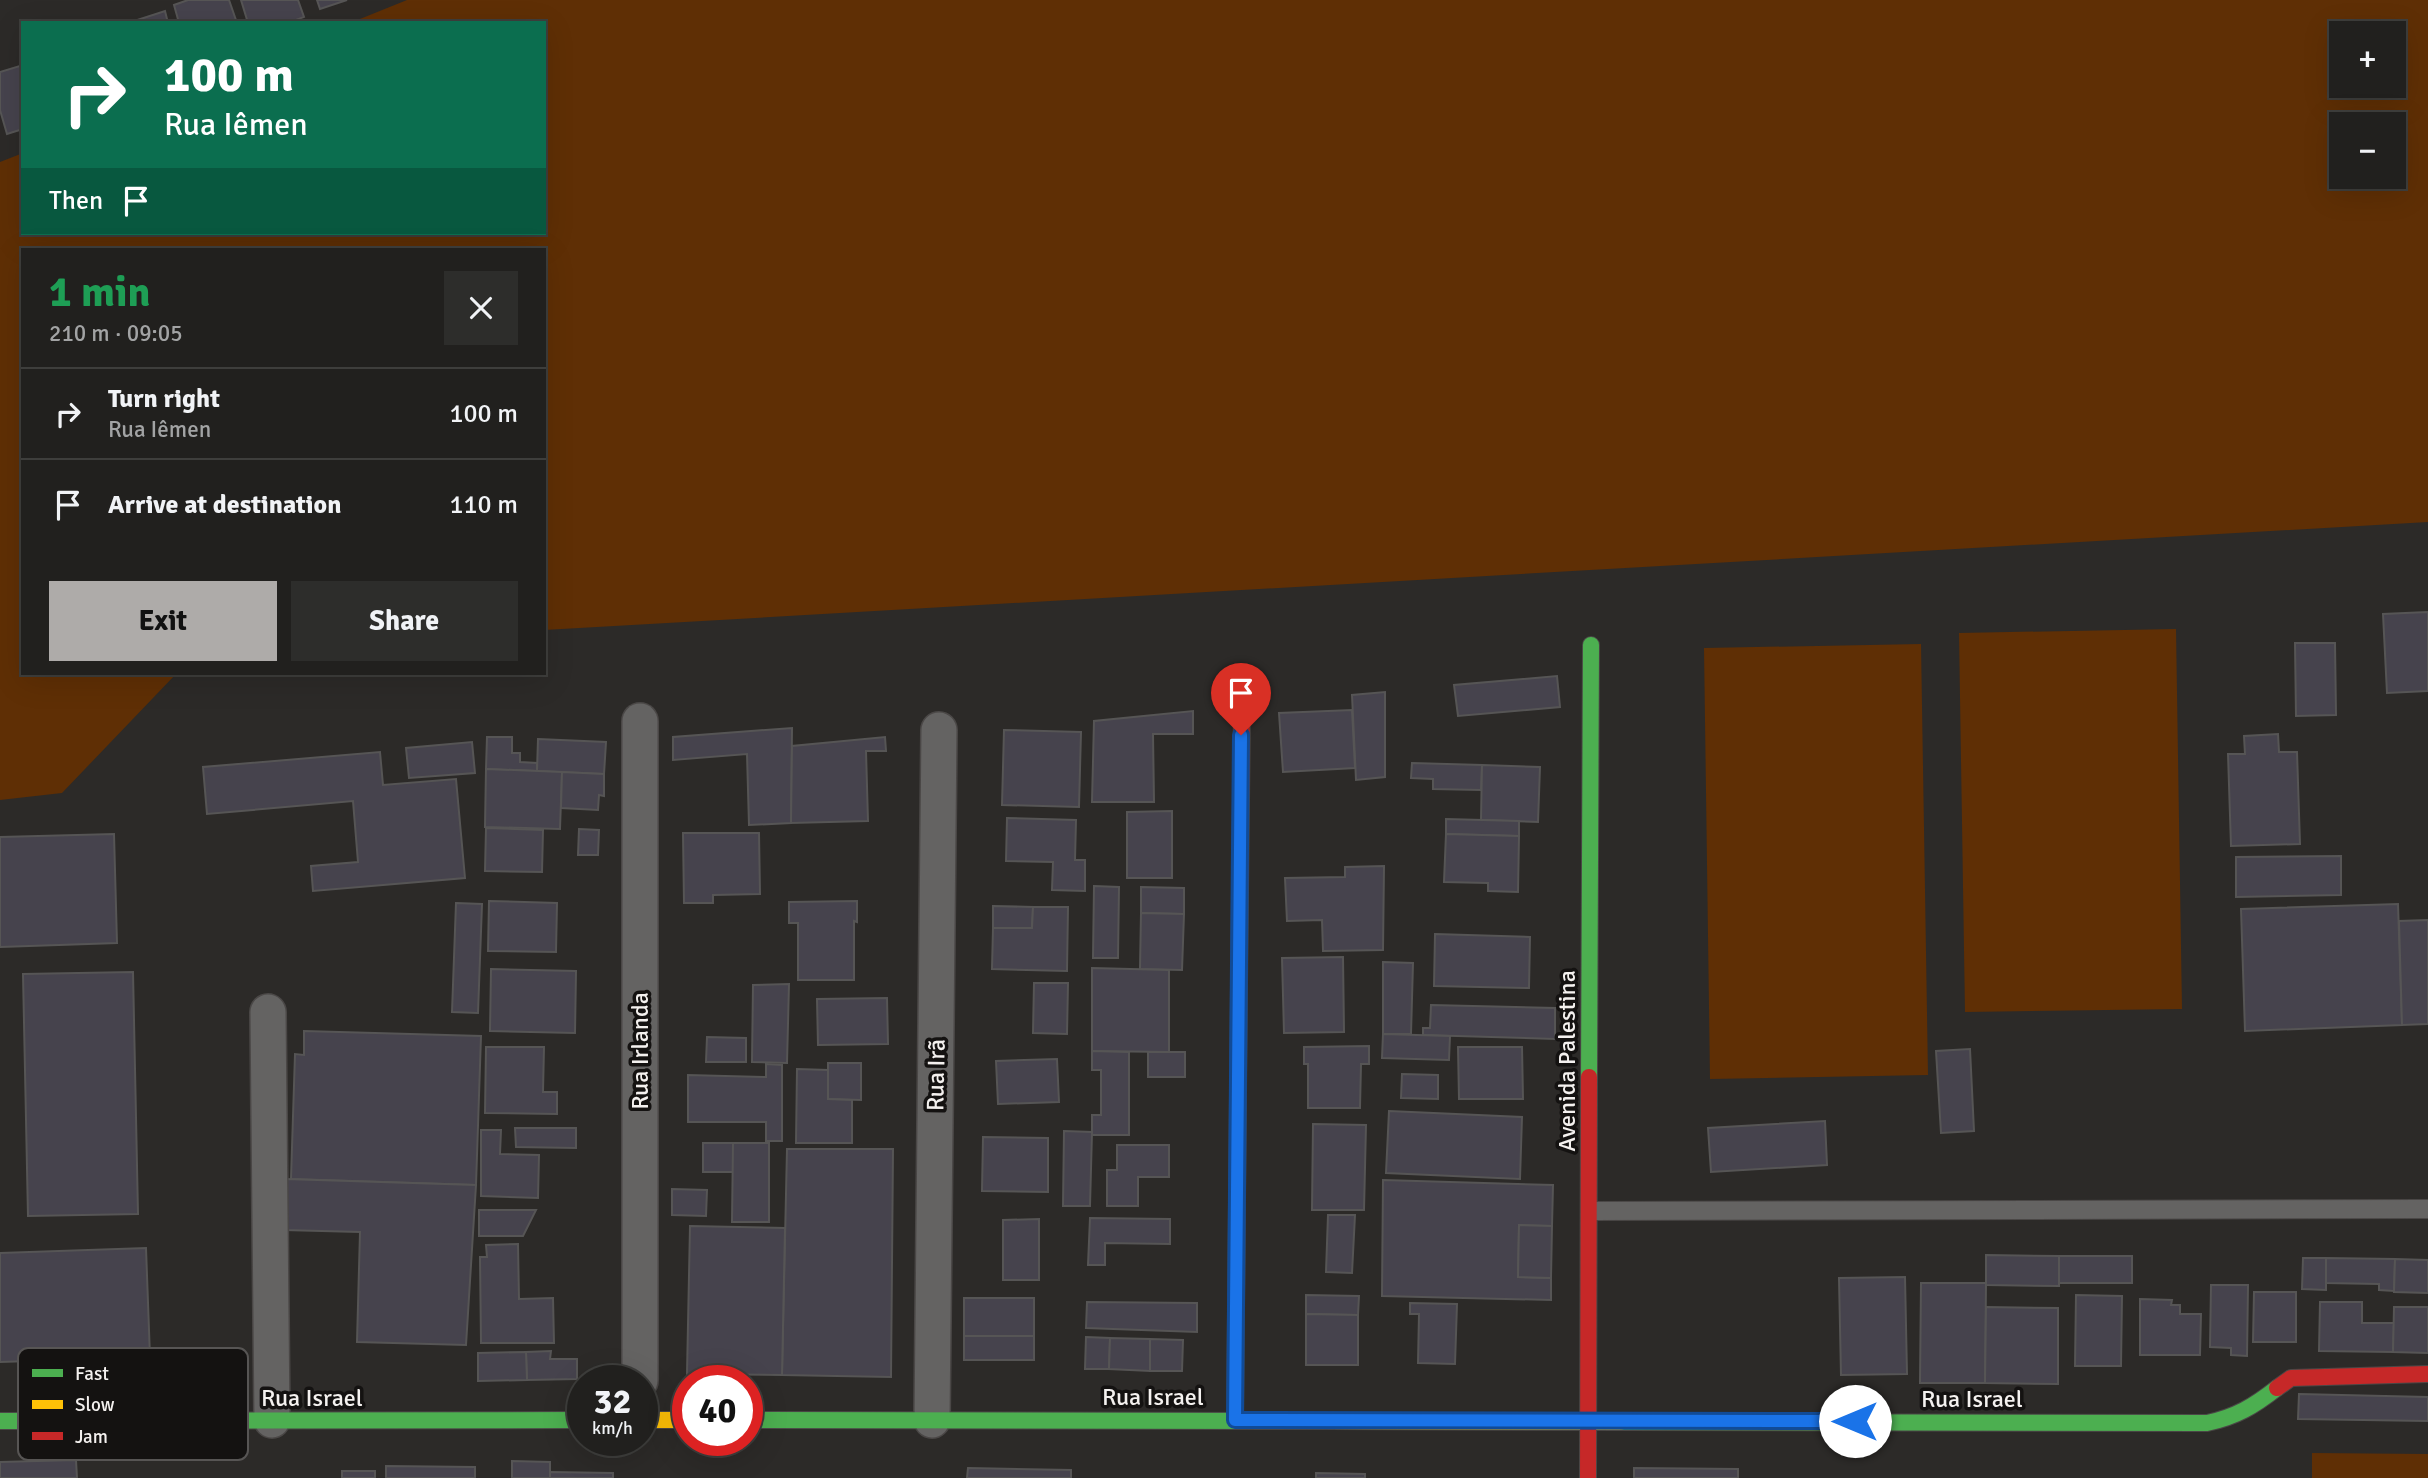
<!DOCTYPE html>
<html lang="en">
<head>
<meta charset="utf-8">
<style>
  :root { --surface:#21201e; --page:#2d2d2b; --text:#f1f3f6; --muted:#a2a3a4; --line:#3e3e3c; --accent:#aeaba9 }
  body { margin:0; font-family:Signika,sans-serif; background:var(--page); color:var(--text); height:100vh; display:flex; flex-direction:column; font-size:26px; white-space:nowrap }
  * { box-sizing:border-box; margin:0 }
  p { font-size:23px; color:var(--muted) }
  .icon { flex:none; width:38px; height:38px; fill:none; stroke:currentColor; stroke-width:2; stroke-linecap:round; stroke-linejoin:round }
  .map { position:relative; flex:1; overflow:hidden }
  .details { position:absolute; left:21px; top:248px; width:525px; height:427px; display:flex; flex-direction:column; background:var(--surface); border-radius:0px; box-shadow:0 7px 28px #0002,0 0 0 2px var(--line) }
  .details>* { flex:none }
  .guide { position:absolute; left:21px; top:21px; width:525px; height:214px; border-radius:0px; box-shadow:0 7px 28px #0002,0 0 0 2px var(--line); background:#0b6e4f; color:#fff; overflow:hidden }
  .fabs { position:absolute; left:2329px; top:21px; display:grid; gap:14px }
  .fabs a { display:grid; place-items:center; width:77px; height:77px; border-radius:0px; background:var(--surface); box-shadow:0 7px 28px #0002,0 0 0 2px var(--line); font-size:35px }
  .speed { position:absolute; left:567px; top:1365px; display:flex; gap:14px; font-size:35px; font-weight:700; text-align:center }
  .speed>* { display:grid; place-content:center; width:91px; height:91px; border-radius:50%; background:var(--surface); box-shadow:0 7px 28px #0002,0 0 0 2px var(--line); line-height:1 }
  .speed small { font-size:18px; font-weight:400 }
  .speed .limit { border:10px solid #d22; background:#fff; color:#111 }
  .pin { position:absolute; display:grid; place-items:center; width:60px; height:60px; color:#fff; margin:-72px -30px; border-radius:50% 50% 50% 0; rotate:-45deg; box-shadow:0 0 7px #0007 }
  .pin .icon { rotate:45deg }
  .me { position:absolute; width:77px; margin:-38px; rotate:270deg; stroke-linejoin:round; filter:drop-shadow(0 0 5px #0008) }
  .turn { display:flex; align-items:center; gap:24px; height:147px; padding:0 28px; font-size:32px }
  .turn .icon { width:91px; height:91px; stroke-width:2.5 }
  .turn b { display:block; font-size:49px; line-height:60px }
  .then { display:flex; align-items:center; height:66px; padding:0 28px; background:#0003; gap:14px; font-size:26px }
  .round { display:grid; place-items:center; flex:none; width:74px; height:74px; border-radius:0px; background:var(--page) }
  .summary { display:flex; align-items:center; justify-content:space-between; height:119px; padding:0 28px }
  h1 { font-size:42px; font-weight:700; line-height:52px; color:#1e9e55 }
  .button { display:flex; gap:14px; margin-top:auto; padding:14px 28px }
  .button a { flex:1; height:80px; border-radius:0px; background:var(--accent); color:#111; font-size:28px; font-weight:700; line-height:80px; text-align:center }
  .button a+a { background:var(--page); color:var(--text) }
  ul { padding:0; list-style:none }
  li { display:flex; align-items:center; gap:21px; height:91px; padding:0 28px; border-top:2px solid var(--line) }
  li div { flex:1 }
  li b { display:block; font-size:26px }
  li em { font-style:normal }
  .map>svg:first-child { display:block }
  .green { fill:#5f2f05; fill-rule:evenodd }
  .building { fill:#46434d; stroke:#565555; stroke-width:2 }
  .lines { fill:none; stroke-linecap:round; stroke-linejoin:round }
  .lane-casing { stroke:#4a4746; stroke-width:20 }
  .street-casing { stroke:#4a4746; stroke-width:38 }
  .fast-casing { stroke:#4a4746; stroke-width:18 }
  .slow-casing { stroke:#4a4746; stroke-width:18 }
  .jam-casing { stroke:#4a4746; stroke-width:18 }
  .lane { stroke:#646362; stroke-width:18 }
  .street { stroke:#646362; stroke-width:35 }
  .fast { stroke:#4caf50; stroke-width:16 }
  .slow { stroke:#ffc107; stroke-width:16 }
  .jam { stroke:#c62828; stroke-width:16 }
  .route-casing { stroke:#114b97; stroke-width:18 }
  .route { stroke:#1a73e8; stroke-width:12 }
  .labels { text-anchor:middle; stroke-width:7; stroke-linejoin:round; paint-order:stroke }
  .street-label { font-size:24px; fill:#f4f1ef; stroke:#141211 }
  .key { fill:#141211; stroke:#575554; stroke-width:2 }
  .key-label { font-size:19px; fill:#f4f1ef }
</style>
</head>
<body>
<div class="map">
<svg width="2428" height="1478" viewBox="0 0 2428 1478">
  <rect width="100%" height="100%" fill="#2c2a28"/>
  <g class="green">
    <path d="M407,0H2428V522L544,630V250H23V674H176L62,793L0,800V162L23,153V233H544V23H350ZM2342,33H2394V86H2342ZM2342,124H2394V177H2342Z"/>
    <path d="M2176,629L2182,1009L1965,1012L1959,633Z"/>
    <path d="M1921,644L1928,1075L1710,1079L1704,648Z"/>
    <path d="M2312,1453L2428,1454V1478H2312Z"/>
  </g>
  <g class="building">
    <path d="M188,0H229L237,23H179L174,5Z"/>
    <path d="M241,0H298L304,17L288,23H248Z"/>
    <path d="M317,0H347L320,9Z"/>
    <path d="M165,11L168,23H128Z"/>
    <path d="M23,65V129L7,134L0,110V72Z"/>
    <path d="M2428,612V691L2387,693L2383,614Z"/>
    <path d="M2295,643H2335L2336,715L2296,716Z"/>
    <path d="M1557,676L1560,707L1458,716L1454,685Z"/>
    <path d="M1385,692V777L1356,780L1352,695Z"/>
    <path d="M1352,710L1355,768L1283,772L1279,713Z"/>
    <path d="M1193,711V734H1153L1154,802H1092L1094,721Z"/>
    <path d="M792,728L791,823L749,825L747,754L673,760V737Z"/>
    <path d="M1004,730L1081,732L1079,807L1002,805Z"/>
    <path d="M2278,734L2279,752H2297L2300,844L2231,846L2228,754H2245L2244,736Z"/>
    <path d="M487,737H512V753H520V762L537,763V771L486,769Z"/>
    <path d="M885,737L886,751H866L868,821L791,823L792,746Z"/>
    <path d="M538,739L606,742L604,774L537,771Z"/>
    <path d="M472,742L475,773L409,778L406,748Z"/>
    <path d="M380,752L383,785L456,779L465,878L313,891L311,866L358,862L353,801L207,814L203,767Z"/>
    <path d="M1412,763L1482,765L1481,790L1433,789V779L1411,778Z"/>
    <path d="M1482,765L1540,767L1538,822L1481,820Z"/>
    <path d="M486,769L562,772L560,829L485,827Z"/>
    <path d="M562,772L604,774V796L599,795L598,810L561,808Z"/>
    <path d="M1172,811V878H1127V812Z"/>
    <path d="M1007,818L1076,820L1075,860H1085V891L1052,890L1053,862L1006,861Z"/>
    <path d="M1446,819L1519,821V836L1446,834Z"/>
    <path d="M486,828L543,830L542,872L485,871Z"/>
    <path d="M579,829L599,830L598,855H578Z"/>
    <path d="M683,833H759L760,894L713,895V903H684Z"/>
    <path d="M114,834L117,943L0,947V837Z"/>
    <path d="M1446,834L1519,836L1518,892L1488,891V883L1444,882Z"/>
    <path d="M2341,856V895L2236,897V857Z"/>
    <path d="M1384,866L1383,950L1323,951L1322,920L1287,921L1285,878L1345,877V867Z"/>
    <path d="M1094,886L1119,887L1118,958H1093Z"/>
    <path d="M1141,887L1184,888V914L1141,913Z"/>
    <path d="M489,901L557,903L556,952L488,951Z"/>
    <path d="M857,901V922L854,921V980H798V923H789V902Z"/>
    <path d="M456,903L482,904L478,1013L452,1012Z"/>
    <path d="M2398,904L2402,1025L2245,1031L2241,909Z"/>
    <path d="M993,906L1033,907L1032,928H993Z"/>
    <path d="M1033,907H1068L1067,971L992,969L993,928H1032Z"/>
    <path d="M1141,913L1184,914L1182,970L1140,969Z"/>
    <path d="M2428,920V1024L2402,1025L2399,921Z"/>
    <path d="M1435,934L1530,937L1529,988L1434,986Z"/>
    <path d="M1343,957L1344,1032L1284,1033L1282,958Z"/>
    <path d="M1383,962L1413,963L1411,1034H1383Z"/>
    <path d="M1092,968L1169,970V1052L1092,1051Z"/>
    <path d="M491,969L576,971L575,1033L490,1031Z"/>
    <path d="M133,972L138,1214L28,1216L23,974Z"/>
    <path d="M1034,983H1068L1067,1034L1033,1033Z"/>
    <path d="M789,984L787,1063L752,1062L753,985Z"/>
    <path d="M887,998L888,1044L818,1045L817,999Z"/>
    <path d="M1431,1005L1555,1008V1039L1423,1035V1028H1430Z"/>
    <path d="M304,1031L481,1036L476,1185L291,1179L295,1054L304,1055Z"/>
    <path d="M1383,1034L1450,1036L1449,1060L1382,1058Z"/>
    <path d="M707,1037L746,1038V1062H706Z"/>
    <path d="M1369,1046V1064H1361L1360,1108H1308V1064H1304V1047Z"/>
    <path d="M486,1047H544L543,1092H557V1114L485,1113Z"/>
    <path d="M1458,1047H1522L1523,1099H1459Z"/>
    <path d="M1970,1049L1974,1131L1941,1133L1936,1051Z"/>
    <path d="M1092,1051L1129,1052V1135H1092V1115H1101V1070H1092Z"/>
    <rect x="1148" y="1052" width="37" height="25"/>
    <path d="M1057,1059L1059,1102L998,1104L996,1061Z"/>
    <path d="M828,1063H861V1100L828,1099Z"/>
    <path d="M766,1064L782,1065V1141H766V1122H688V1075L766,1077Z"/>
    <path d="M797,1069L828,1070V1099L852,1100V1143H796Z"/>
    <path d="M1402,1074L1438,1075V1099L1401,1098Z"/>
    <path d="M1389,1111L1522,1117L1520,1179L1386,1173Z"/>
    <path d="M1825,1121L1827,1165L1711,1172L1708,1128Z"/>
    <path d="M1313,1124L1366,1125L1364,1210H1312Z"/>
    <path d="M515,1128H576V1148L516,1147Z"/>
    <path d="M481,1130H501L500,1154L539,1155L538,1198L481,1196Z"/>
    <path d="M1064,1131L1092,1132L1090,1206H1063Z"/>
    <path d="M983,1137L1048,1138V1192L982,1191Z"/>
    <rect x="703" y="1143" width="30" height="29"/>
    <path d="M733,1143H769V1222H732Z"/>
    <path d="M1117,1145H1169V1177H1138V1206H1107V1170H1117Z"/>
    <path d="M787,1149H893L891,1377L782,1375Z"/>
    <path d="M285,1179L476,1185L466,1345L357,1342L360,1232L284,1230Z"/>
    <path d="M1383,1180L1553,1185L1552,1226L1519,1225L1518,1277L1551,1278V1300L1382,1296Z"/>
    <path d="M672,1189L707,1190L706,1216L672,1215Z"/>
    <path d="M479,1210H536L523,1236H479Z"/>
    <path d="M1328,1215H1355L1352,1273L1326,1272Z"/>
    <path d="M1090,1218L1170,1219V1244L1105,1243V1265H1088Z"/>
    <path d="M1039,1219V1280H1003V1220Z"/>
    <path d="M1519,1225L1552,1226L1551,1278L1518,1277Z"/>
    <path d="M690,1226L785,1228L782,1375L687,1374Z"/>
    <path d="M518,1244L519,1299L553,1298L554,1343H481L480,1257H487L486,1245Z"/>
    <path d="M146,1248L150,1357L0,1362V1253Z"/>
    <path d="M1986,1255L2059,1256V1286L1986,1285Z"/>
    <rect x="2059" y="1256" width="73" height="27"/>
    <path d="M2303,1258H2326V1290L2302,1289Z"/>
    <path d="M2326,1258L2395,1259L2394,1291L2379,1290V1284L2326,1283Z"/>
    <path d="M2395,1259L2428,1260V1293L2394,1292Z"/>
    <path d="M1905,1277L1907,1374L1841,1375L1839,1278Z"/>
    <path d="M1921,1283H1986L1985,1383H1920Z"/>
    <path d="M2211,1285H2248L2247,1356L2231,1355V1348L2210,1347Z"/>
    <path d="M2254,1292H2296V1342H2253Z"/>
    <path d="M1306,1295L1359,1296L1358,1315L1306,1314Z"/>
    <path d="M2076,1295L2122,1296L2121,1366H2075Z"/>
    <rect x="964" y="1298" width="70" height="38"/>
    <path d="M2140,1299L2172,1300L2171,1305H2180V1314H2201L2200,1355H2140Z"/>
    <path d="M1087,1302L1197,1303V1332L1086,1328Z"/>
    <path d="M2320,1302H2362V1323H2394L2393,1352L2319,1351Z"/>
    <path d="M1410,1303L1457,1304L1455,1364L1418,1363L1419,1314H1410Z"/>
    <path d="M1986,1307L2058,1308V1384L1985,1383Z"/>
    <path d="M2394,1307H2428V1353L2393,1352Z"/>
    <path d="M1306,1314L1358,1315V1365H1306Z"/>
    <rect x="964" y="1336" width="70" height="24"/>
    <path d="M1086,1337L1110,1338L1109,1369H1085Z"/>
    <path d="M1110,1338L1150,1339V1371L1109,1369Z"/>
    <path d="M1150,1339L1183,1340L1182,1371H1150Z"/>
    <path d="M551,1351L550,1359H577V1379L527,1380L526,1352Z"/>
    <path d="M526,1352L527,1380L478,1381V1353Z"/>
    <path d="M2299,1394L2428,1397V1421L2298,1419Z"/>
    <path d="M76,1460L77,1478H0V1462Z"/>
    <path d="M512,1461L550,1462V1478H512Z"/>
    <path d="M386,1466L475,1467V1478H386Z"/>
    <path d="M968,1468L1071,1470V1478H967Z"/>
    <path d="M1634,1468L1738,1469V1478H1634Z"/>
    <rect x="342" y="1471" width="33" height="7"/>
    <path d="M550,1472L613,1473V1478H550Z"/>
    <path d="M1316,1473L1365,1474V1478H1316Z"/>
  </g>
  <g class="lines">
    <g class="lane-casing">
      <path id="lane" d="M1590,1211L2428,1209"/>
    </g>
    <g class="street-casing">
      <g id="street">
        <path d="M640,721V1381"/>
        <path d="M268,1012L272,1420"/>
        <path d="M932,1420L939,730"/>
      </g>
    </g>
    <g class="fast-casing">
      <g id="fast">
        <path d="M1589,1077L1591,645"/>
        <path d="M747,1420L1328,1421"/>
        <path d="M1235,1420L1239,985"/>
        <path d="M0,1421L583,1420"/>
        <path d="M1620,1422L2207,1423C2236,1417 2254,1406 2277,1388"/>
      </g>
    </g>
    <g class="slow-casing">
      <g id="slow">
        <path d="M642,1420H688"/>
        <path d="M1328,1421L1620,1422"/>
      </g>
    </g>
    <g class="jam-casing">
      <g id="jam">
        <path d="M1239,985L1242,708"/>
        <path d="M2277,1388L2291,1378L2428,1374"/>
        <path d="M1588,1478L1589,1077"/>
      </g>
    </g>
    <use href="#lane" class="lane"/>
    <use href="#street" class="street"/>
    <use href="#fast" class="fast"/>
    <use href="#slow" class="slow"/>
    <use href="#jam" class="jam"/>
  </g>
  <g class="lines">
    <g class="route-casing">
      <path id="route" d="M1241,735L1235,1420L1855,1421"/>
    </g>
    <use href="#route" class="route"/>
  </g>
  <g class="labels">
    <g class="street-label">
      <text transform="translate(640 1051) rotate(-90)" y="8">Rua Irlanda</text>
      <text transform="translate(1567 1061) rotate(-90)" y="8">Avenida Palestina</text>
      <text transform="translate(936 1075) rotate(-89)" y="8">Rua Irã</text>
      <text x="1153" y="1405">Rua Israel</text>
      <text x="312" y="1406">Rua Israel</text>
      <text x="1972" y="1407">Rua Israel</text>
    </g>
  </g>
  <rect x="18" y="1348" width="230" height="112" rx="10" class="key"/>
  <rect x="32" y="1369" width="31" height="8" fill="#4caf50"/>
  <rect x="32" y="1400" width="31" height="9" fill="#ffc107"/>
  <rect x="32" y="1432" width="31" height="8" fill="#c62828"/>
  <g class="key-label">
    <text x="75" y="1380">Fast</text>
    <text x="75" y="1411">Slow</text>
    <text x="75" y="1443">Jam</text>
  </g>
</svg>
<div class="fabs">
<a>+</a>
<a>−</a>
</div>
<div class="speed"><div>32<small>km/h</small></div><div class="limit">40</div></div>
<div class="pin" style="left:1241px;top:735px;background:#d93025"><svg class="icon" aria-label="arrive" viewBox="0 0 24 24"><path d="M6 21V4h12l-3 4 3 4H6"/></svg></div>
<svg class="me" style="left:1855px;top:1421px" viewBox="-20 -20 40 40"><circle r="19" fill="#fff"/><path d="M0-13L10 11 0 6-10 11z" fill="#1a73e8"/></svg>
<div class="guide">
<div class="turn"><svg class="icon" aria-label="right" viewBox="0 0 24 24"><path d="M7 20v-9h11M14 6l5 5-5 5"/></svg><div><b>100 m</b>Rua Iêmen</div></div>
<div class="then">Then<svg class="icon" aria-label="arrive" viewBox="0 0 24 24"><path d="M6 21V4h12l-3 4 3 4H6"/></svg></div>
</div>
<section class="details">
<div class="summary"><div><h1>1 min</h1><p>210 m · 09:05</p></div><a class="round"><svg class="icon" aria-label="close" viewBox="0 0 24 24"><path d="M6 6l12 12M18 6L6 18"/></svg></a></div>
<ul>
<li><svg class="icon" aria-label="right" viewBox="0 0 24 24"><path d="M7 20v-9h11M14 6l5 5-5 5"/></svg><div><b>Turn right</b><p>Rua Iêmen</p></div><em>100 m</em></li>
<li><svg class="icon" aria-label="arrive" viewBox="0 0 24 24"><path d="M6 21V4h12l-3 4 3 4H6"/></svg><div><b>Arrive at destination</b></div><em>110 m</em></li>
</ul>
<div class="button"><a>Exit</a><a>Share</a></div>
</section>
</div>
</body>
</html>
